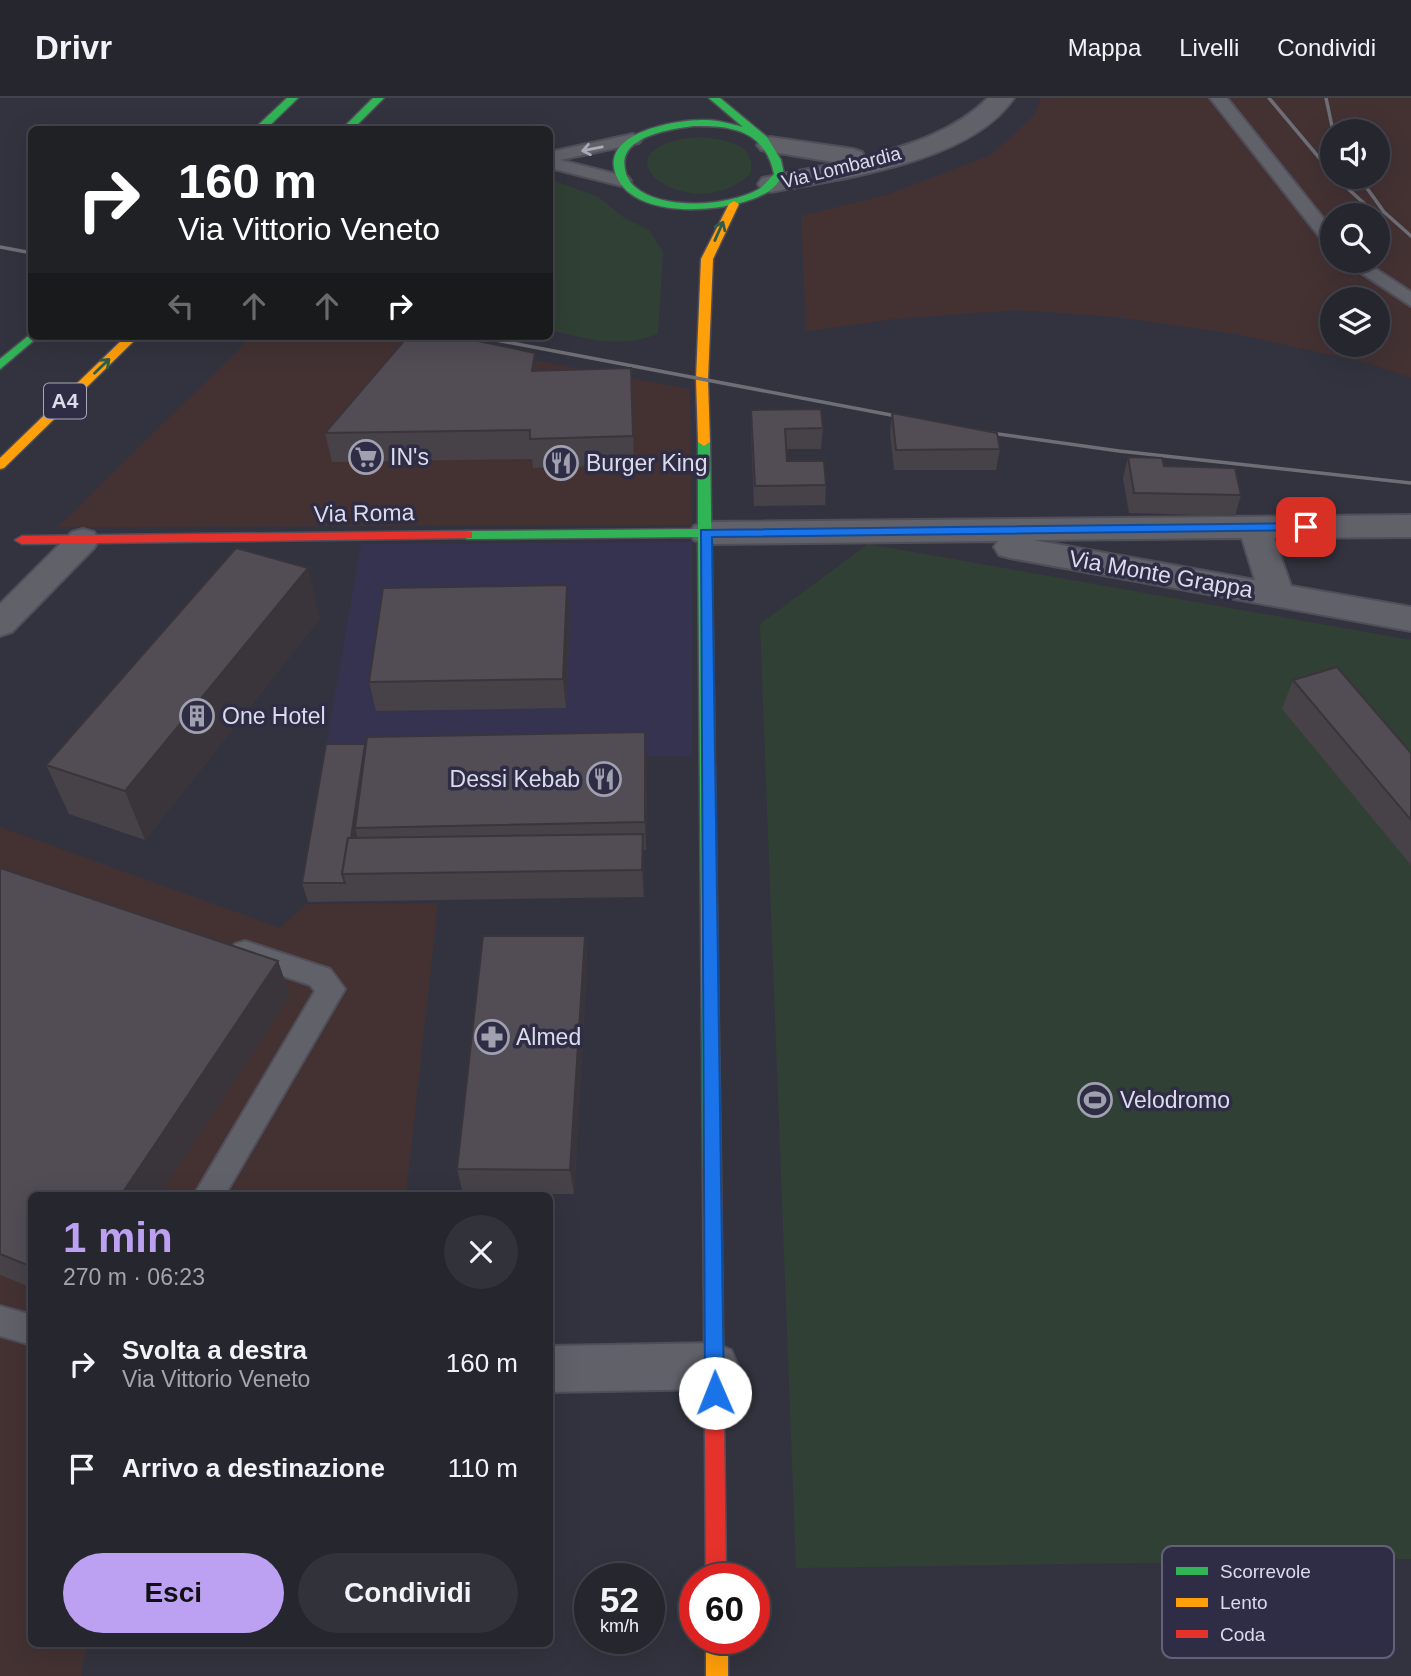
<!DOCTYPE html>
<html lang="it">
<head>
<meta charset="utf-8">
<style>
  :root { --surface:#26262f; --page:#32323b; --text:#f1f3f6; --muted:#a4a5aa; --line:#42434b; --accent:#bca0f2 }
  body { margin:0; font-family:Arial,sans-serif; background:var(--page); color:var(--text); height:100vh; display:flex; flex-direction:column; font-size:26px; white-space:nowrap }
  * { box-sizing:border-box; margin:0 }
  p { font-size:23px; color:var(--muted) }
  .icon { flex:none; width:38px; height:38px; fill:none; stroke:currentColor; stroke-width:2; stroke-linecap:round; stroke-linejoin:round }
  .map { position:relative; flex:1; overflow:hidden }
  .sheet { position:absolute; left:28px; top:1094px; width:525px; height:455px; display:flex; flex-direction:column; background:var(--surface); border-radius:10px; box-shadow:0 7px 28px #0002,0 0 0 2px var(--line) }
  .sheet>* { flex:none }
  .top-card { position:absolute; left:28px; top:28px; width:525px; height:214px; border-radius:10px; box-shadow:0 7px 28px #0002,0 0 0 2px var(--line); background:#202124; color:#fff; overflow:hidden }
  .buttons { position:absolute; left:1320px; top:21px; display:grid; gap:14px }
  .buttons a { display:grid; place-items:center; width:70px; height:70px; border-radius:50%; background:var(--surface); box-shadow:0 7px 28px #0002,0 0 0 2px var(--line); font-size:35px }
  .speed { position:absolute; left:574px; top:1465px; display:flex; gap:14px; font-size:35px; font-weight:700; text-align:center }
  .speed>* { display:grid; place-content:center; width:91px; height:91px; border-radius:50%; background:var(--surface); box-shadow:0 7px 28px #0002,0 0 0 2px var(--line); line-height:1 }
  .speed small { font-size:18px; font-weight:400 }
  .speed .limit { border:10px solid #d22; background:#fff; color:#111 }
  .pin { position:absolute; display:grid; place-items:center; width:60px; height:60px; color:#fff; margin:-30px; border-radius:14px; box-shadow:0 4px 10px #0006 }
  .me { position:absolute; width:77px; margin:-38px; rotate:359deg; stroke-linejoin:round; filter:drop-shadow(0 0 5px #0008) }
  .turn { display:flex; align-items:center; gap:24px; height:147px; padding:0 35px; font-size:32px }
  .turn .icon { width:91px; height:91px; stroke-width:2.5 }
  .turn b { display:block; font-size:49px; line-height:60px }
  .lanes { display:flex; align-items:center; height:66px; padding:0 35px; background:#0003; justify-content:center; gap:35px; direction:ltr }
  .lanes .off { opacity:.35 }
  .round { display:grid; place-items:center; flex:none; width:74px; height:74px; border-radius:37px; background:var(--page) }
  .summary { display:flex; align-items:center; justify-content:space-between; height:119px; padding:0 35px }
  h1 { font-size:42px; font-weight:600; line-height:52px; color:var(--accent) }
  .primary-button { display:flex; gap:14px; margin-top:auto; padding:14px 35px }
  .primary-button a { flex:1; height:80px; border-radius:42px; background:var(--accent); color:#111; font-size:28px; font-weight:600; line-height:80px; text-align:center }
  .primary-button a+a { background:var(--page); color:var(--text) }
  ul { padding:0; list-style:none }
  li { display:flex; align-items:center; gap:21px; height:105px; padding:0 35px }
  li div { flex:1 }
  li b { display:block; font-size:26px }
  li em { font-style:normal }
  header { display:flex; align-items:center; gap:42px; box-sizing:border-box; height:98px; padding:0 35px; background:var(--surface); border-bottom:2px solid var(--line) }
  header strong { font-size:33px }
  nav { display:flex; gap:38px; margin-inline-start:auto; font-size:24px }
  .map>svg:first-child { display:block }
  .built { fill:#35334f }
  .industrial { fill:#443233; fill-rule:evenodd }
  .green { fill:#314034 }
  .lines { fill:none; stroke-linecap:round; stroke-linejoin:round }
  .lane-casing { stroke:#4f4e59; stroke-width:4 }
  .street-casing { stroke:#4f4e59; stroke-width:4 }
  .fast-casing { stroke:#4f4e59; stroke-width:3 }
  .slow-casing { stroke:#4f4e59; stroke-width:3 }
  .jam-casing { stroke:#4f4e59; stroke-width:3 }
  .lane { fill:#61616a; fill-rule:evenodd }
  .street { fill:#61616a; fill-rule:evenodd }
  .fast { fill:#30b455; fill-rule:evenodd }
  .slow { fill:#ff9f0a; fill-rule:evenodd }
  .jam { fill:#e5322d; fill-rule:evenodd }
  .rail { stroke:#6e6e77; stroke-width:3.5 }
  .wall { fill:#474148 }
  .shaded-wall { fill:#39353b }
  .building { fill:#524c54; stroke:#39353b; stroke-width:2 }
  .oneway { stroke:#aaaab7 }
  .oneway2 { stroke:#2f5c4b }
  .route { fill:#1a73e8; stroke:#114b97; stroke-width:2 }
  .labels { text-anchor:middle; stroke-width:7; stroke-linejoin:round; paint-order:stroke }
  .far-street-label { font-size:19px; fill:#dbdbeb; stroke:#2e2d45 }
  .shield { fill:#2e2d45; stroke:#a7a7b9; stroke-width:2 }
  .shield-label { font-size:21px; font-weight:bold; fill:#dbdbeb }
  .poi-label { font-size:23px; fill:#dbdbeb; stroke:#2e2d45; text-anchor:start }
  .street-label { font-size:23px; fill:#dbdbeb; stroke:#2e2d45 }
  .key { fill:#2e2d45; stroke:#626177; stroke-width:2 }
  .key-label { font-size:19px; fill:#dbdbeb }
</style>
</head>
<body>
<header>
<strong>Drivr</strong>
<nav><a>Mappa</a><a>Livelli</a><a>Condividi</a></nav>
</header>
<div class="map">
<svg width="1411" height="1578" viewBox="0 0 1411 1578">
  <rect width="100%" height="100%" fill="#33333f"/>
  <path class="built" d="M692,444V658L324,659L361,446Z"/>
  <g class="industrial">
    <path d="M1041,0H1411V280L1368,265L1236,236L1116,219L1016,212L896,221L806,233L801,118L886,97L991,57L1034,17ZM1332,33H1377V79H1332ZM1332,117H1377V163H1332ZM1332,201H1377V247H1332Z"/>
    <path d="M252,238H401L690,291L692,427L58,429Z"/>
    <path d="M0,729L280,830L306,806L438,805L406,1097H32V1545H87L81,1578H0Z"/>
  </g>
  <g class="green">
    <path d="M696,39C719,40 759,45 750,76C690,132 585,51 696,39Z"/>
    <path d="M550,81L598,99L623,119L649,132L663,154L658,236C617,251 590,241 550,232Z"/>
    <path d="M868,446L1411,542V1461L796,1470L760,526Z"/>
  </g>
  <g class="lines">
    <g class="lane-casing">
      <g id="lane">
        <path d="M1210,0H1227L1332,131V148L1326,147Z"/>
        <path d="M633,36L642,41L639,45L560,62L628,79L631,83L628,87L622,88L550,70V54Z"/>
        <path d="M1343,163H1364L1411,194V208Z"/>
        <path d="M245,843L330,871L345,891L225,1097H194L315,893L310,887L235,862L231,854L235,846Z"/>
        <path d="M0,1208L32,1217V1247L0,1238Z"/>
      </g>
    </g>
    <g class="street-casing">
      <g id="street">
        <path d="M988,0H1014C970,65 843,80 771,94L762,92L758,86L762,80L839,65L761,52L757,47L761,42L770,39L853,51L862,54L865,59C910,47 955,33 988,0Z"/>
        <path d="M1411,417V439L1274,440L1291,488L1411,509V533L1010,460L999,457L994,449L998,443L705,446L694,442L689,435L694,428L705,424ZM1242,440L1255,482L1033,442Z"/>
        <path d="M83,431L94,434L99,442L94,450L12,534L0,538V506L72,434Z"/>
        <path d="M714,1245L731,1252L738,1268L731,1284L714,1291L550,1294V1248Z"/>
      </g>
    </g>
    <g class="fast-casing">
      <g id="fast">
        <path d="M287,0H298L265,32H253Z"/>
        <path d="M373,0H384L352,32H341Z"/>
        <path d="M709,0H720L767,39L781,62L784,76C779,83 774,91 766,95C731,115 634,124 616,77C599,34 678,21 706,22C719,22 731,26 743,29ZM694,28C733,27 765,33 774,76C769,81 765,87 759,91C729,108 663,113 635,89C630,85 626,78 625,71C618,38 671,31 694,28Z"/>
        <path d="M32,235V238H39L0,271V261Z"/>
        <path d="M704,340L710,344L721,1078L718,1084L712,1086L706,1084L703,1078L698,439L467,441L460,437L467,433L698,431V344Z"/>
      </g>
    </g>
    <g class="slow-casing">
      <g id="slow">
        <path d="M734,103L739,106L713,161L708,281L710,344L704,348L698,344L696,281L701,161L729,106Z"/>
        <path d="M126,238H139L4,370L0,371V360Z"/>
        <rect x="706" y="1540" width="22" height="38"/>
      </g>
    </g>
    <g class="jam-casing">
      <g id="jam">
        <path d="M467,433L472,434V440L22,446L15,442L22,438Z"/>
        <path d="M712,1070L718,1072L721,1078L726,1480H706L703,1078L706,1072Z"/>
      </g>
    </g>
    <use href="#lane" class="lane"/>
    <use href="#street" class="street"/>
    <use href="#fast" class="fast"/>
    <use href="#slow" class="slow"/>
    <use href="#jam" class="jam"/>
    <g class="rail">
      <path d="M1269,0L1332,75"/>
      <path d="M1326,0L1333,33"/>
      <path d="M1335,79L1377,117"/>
      <path d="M1359,79L1384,114L1411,138"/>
      <path d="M0,149L32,155"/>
      <path d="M475,238L912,321"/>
      <path d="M977,333L1119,353L1411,385"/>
    </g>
  </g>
  <g class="wall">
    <path d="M535,255L537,273L632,299L634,367L533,370L532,361L332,364L325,335Z"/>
    <path d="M751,312L823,330L821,351H786L787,363L826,387L825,407L754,408L751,332Z"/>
    <path d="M892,315L1000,351L996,372H894L890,335Z"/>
    <path d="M1128,359L1164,368L1241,397L1235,418L1129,415L1123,380Z"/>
    <path d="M567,487L570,516L566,610L376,613L369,584Z"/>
    <path d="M320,520L145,742L69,716L46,667Z"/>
    <path d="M1293,582L1411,655V767L1282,611Z"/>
    <path d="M365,646L366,649L647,663L646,752H643L644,799L308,804L302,785Z"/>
    <path d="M0,770L278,863L290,898L159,1097H32V1190L0,1177Z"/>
    <path d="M585,838L587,865L574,1096H463L457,1071Z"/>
  </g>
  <g class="shaded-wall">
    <path d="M535,255L538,284L532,273Z"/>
    <path d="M308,470L320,520L145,742L125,693Z"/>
    <path d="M567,487L570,516L566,610L563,581Z"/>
    <path d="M645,634L647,663L646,752L645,724Z"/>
    <path d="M365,646L370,665L355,730L359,744L346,776Z"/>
    <path d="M643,736L644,764V799L642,772Z"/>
    <path d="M585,838L587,865L574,1096L570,1072Z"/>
    <path d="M278,863L290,898L159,1097H121Z"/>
  </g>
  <g class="building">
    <path d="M408,238H454L535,255L532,273L631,270L633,338L530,341V332L325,335Z"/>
    <path d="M821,311L823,330L785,331L787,363H824L826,387L755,388L751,312Z"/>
    <path d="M892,315L997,335L1000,351L896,352Z"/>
    <path d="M1128,359L1162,360L1164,368L1235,370L1241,397L1134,395Z"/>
    <path d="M236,450L308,470L125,693L46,667Z"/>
    <path d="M567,487L563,581L369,584L383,490Z"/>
    <path d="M1337,569L1411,655V722L1293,582Z"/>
    <path d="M645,634V724L355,730L367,639Z"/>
    <path d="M326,646H365L351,740H348L342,776L345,785H302Z"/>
    <path d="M643,736L642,772L342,776L348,740Z"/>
    <path d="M0,770L278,863L121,1097H32V1169L0,1156Z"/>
    <path d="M483,838H585L570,1072L457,1071Z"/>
  </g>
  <defs><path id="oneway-shaft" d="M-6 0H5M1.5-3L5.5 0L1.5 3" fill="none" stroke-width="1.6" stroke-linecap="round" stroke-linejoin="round" transform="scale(1.75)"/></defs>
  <use class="oneway" href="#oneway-shaft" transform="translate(592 51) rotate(169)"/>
  <g class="oneway2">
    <use href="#oneway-shaft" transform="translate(719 133) rotate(-66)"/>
    <use href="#oneway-shaft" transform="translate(102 268) rotate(-44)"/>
  </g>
  <path class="route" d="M1306,425L1311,426V432L712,439L724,1295L721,1302L715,1304L708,1302L705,1295L701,432Z"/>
  <defs>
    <g id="supermarket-ring" transform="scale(1.75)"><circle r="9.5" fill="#2e2d45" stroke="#a0a0af" stroke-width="1.5"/><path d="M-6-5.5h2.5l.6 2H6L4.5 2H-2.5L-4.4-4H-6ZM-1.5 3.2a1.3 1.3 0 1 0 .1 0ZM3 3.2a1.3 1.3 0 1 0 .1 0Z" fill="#a0a0af"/></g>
    <g id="restaurant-ring" transform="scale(1.75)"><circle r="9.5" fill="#2e2d45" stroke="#a0a0af" stroke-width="1.5"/><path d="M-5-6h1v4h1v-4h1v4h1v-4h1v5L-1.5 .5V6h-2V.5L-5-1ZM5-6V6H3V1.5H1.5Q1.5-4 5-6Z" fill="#a0a0af"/></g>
    <g id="building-ring" transform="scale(1.75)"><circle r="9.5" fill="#2e2d45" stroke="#a0a0af" stroke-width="1.5"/><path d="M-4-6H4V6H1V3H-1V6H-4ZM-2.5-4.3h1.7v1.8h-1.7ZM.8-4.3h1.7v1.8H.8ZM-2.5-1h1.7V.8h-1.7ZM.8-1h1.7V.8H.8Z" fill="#a0a0af"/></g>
    <g id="pharmacy-ring" transform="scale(1.75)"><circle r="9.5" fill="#2e2d45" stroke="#a0a0af" stroke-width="1.5"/><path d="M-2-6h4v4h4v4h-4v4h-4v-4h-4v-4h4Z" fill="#a0a0af"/></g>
    <g id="stadium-ring" transform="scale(1.75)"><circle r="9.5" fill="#2e2d45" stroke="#a0a0af" stroke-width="1.5"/><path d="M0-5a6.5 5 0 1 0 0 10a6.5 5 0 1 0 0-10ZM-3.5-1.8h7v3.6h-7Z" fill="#a0a0af"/></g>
  </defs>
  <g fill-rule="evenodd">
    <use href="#supermarket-ring" x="366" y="359"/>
    <use href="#restaurant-ring" x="561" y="365"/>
    <use href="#building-ring" x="197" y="618"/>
    <use href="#restaurant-ring" x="604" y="681"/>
    <use href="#pharmacy-ring" x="492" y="939"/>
    <use href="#stadium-ring" x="1095" y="1002"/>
  </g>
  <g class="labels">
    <g class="far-street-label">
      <text transform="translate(841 69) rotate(-14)" y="7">Via Lombardia</text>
    </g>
    <rect class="shield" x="44" y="285.5" width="42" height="35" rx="5"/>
    <g class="shield-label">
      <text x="65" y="310">A4</text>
    </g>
    <g class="poi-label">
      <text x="390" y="367">IN's</text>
      <text x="586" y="373">Burger King</text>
      <text x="222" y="626">One Hotel</text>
      <text x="580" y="689" text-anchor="end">Dessi Kebab</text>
      <text x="516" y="947">Almed</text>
      <text x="1120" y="1010">Velodromo</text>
    </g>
    <g class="street-label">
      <text transform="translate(364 415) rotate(-1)" y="8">Via Roma</text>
      <text transform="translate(1161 476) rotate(10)" y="8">Via Monte Grappa</text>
    </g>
  </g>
  <rect x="1162" y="1448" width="232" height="112" rx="10" class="key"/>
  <rect x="1176" y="1469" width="32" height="8" fill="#30b455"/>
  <rect x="1176" y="1500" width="32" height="9" fill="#ff9f0a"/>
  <rect x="1176" y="1532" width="32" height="8" fill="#e5322d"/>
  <g class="key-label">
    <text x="1220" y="1480">Scorrevole</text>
    <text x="1220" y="1511">Lento</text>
    <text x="1220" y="1543">Coda</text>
  </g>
</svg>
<div class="buttons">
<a><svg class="icon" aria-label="sound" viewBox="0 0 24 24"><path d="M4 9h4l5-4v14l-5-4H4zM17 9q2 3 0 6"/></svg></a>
<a><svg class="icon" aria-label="search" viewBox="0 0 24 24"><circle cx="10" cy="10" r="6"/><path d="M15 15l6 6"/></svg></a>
<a><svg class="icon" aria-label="layers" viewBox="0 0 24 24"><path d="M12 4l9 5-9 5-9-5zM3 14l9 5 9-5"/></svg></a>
</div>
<div class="speed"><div>52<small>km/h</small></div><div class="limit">60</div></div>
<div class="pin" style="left:1306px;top:429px;background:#d93025"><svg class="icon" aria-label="arrive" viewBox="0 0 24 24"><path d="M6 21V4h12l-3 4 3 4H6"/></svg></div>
<svg class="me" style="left:715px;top:1295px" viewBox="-20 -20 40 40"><circle r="19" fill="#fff"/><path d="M0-13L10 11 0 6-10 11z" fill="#1a73e8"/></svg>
<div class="top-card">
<div class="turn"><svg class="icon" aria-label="right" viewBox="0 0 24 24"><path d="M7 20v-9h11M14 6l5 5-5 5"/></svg><div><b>160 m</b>Via Vittorio Veneto</div></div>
<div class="lanes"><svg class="icon off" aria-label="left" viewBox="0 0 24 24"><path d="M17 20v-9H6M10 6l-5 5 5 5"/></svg><svg class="icon off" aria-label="ahead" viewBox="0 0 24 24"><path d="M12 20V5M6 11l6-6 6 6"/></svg><svg class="icon off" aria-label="ahead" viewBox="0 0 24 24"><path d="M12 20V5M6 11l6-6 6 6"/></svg><svg class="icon" aria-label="right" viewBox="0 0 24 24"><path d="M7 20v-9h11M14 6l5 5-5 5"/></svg></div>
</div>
<section class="sheet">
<div class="summary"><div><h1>1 min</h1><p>270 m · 06:23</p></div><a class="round"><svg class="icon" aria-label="close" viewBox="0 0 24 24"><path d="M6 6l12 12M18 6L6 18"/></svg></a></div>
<ul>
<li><svg class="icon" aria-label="right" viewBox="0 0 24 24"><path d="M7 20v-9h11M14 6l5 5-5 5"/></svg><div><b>Svolta a destra</b><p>Via Vittorio Veneto</p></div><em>160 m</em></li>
<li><svg class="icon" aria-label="arrive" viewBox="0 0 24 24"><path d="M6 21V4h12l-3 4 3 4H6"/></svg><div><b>Arrivo a destinazione</b></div><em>110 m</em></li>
</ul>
<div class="primary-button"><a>Esci</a><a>Condividi</a></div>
</section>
</div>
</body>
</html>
